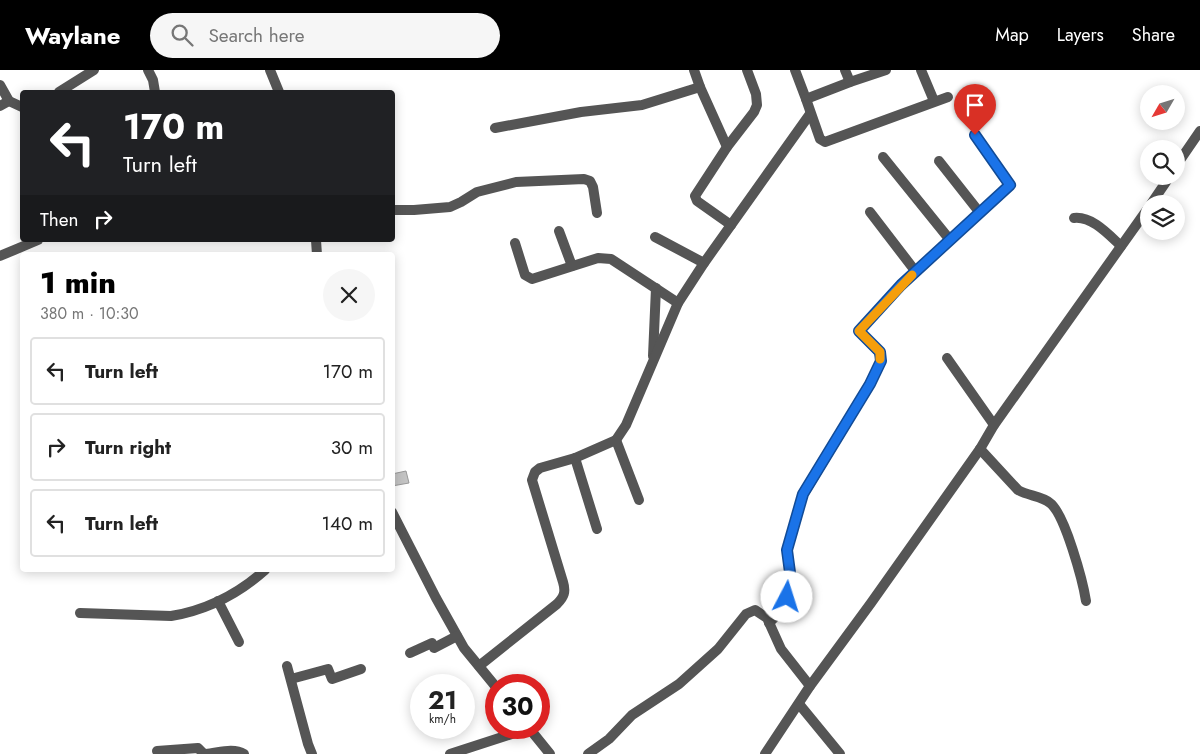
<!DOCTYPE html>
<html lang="en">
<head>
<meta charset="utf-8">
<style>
  :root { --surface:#fff; --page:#f6f6f6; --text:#222; --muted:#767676; --line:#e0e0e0; --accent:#000 }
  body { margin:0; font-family:Jost,sans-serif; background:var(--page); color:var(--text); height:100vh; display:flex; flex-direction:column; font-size:19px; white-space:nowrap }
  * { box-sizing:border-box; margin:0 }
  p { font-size:16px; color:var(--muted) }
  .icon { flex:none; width:28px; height:28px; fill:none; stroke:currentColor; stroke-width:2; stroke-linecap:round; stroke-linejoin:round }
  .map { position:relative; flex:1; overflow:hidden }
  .sheet { position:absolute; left:20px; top:182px; width:375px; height:320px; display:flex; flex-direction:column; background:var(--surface); border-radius:5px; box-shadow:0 2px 12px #0003 }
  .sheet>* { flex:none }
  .guide { position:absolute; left:20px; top:20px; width:375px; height:152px; border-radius:5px; box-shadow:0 2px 12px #0003; background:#202124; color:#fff; overflow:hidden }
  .needle { width:32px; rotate:231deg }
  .controls { position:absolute; left:1140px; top:15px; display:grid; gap:10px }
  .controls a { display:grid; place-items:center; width:45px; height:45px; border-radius:50%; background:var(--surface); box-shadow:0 2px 12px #0003; font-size:25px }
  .speed { position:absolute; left:410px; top:604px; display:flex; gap:10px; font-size:25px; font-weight:700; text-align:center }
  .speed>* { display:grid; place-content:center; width:65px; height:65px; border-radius:50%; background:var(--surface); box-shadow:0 2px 12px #0003; line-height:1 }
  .speed small { font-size:12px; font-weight:400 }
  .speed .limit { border:8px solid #d22; background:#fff; color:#111 }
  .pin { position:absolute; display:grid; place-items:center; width:42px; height:42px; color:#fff; margin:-51px -21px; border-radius:50% 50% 50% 0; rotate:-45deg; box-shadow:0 0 5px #0007 }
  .pin .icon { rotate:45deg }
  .me { position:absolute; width:55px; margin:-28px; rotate:5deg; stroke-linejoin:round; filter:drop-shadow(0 0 4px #0008) }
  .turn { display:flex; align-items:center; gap:18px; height:105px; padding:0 20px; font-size:22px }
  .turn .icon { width:65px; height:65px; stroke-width:2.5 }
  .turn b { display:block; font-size:35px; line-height:42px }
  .then { display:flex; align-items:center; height:48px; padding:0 20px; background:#0003; gap:10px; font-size:19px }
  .round { display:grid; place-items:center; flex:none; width:52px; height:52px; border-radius:26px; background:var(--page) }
  .summary { display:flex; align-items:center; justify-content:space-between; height:85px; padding:0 20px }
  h1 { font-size:30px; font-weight:800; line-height:38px; color:var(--accent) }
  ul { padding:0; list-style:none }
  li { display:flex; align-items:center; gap:15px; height:68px; margin:0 10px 8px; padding:0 10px; border:2px solid var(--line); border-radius:5px }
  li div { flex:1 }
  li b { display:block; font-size:19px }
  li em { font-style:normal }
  header { display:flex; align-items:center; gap:30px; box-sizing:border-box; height:70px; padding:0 25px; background:var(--accent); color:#fff }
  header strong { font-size:24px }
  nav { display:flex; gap:28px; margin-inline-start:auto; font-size:18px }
  .search { width:350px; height:45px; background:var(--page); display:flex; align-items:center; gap:12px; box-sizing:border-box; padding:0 18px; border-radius:28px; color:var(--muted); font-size:19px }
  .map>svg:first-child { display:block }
  .building { fill:#c4c4c4; stroke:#999 }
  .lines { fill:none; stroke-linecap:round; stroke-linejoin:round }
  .minor { stroke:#555; stroke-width:10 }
  .route-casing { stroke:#114b97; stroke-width:12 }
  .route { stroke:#1a73e8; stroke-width:9 }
  .slow { stroke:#f59e0b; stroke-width:9 }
</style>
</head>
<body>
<header>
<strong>Waylane</strong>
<div class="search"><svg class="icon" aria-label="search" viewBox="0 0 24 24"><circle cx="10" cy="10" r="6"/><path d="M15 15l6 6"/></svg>Search here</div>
<nav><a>Map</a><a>Layers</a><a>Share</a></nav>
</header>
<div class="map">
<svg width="1200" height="684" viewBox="0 0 1200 684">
  <rect width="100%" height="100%" fill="#fff"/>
  <path class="building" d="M406,401L409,413L392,416V404Z"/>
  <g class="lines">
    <g class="minor">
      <path d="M148,0L153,10L155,22"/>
      <path d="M270,0L279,22"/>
      <path d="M694,0L700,17L727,77"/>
      <path d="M795,0L806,29L850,12L886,0"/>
      <path d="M845,0L850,12"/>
      <path d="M921,0L934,31"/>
      <path d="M0,15L9,31L22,37"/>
      <path d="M59,22L94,0"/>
      <path d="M806,29L820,69L825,72L948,27"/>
      <path d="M0,36L9,31"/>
      <path d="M495,58L581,42L642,35L700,17"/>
      <path d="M883,87L950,170"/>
      <path d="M939,91L980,143"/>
      <path d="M1176,96L1200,61"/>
      <path d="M1151,134L1170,106"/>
      <path d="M392,140H414L450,137L461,132L477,122L516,112L584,109L590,111L593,117L597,143"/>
      <path d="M870,142L916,202"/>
      <path d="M1074,148C1092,146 1108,164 1121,176"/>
      <path d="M731,155L697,131L695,126L727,77L754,42L757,35L756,24L747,0"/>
      <path d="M559,161L572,196"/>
      <path d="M655,167L704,193"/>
      <path d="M316,170L317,185"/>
      <path d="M515,173L525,205L532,209L598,188L611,189L678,233"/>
      <path d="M0,186L38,170"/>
      <path d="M653,286L656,218"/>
      <path d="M947,288L994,355"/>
      <path d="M616,370L639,430"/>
      <path d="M980,379L1018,420C1028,426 1042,426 1050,433C1065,444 1083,512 1086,531"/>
      <path d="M575,388L597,459"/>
      <path d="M392,442L436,528L464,578L496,617"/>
      <path d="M218,531L239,572"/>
      <path d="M80,543L171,546C207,540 238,524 265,500"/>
      <path d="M769,553L781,541L787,527L791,510L787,480L803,425L870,314L881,291L879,282L859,261L901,215L1010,115L975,65"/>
      <path d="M410,583L432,573L434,578L457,566"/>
      <path d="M287,596L308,674L312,684"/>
      <path d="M479,596L557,534C564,527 566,522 563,512L532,410L535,402L540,398L575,388L616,370L626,355L678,233L704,193L810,44"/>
      <path d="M291,609L328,599L332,609L361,599"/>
      <path d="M799,634L840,684"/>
      <path d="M529,658L550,684"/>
      <path d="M157,681L198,678L204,684"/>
      <path d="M206,684C218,683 233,677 244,684"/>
      <path d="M450,684L530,658"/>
      <path d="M588,684L609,669L632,645L679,614L718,579L746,544L755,540L767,548L781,579L810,616"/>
      <path d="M765,684L810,616L871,533L980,379L994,355L1149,137"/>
    </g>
  </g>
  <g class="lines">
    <g class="route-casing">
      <path id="route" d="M787,527L791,510L787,480L803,424L870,314L881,291L880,282L859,261L901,215L1010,115L975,65"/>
    </g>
    <use href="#route" class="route"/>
    <path class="slow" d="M880,289V282L859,261L912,205"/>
  </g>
</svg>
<div class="controls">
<a><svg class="needle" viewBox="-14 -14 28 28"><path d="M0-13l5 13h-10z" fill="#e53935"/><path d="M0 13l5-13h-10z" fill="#767676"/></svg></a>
<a><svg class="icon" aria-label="search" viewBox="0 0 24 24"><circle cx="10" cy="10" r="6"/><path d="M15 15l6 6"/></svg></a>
<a><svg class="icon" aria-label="layers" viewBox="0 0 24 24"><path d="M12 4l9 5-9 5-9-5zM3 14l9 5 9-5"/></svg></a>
</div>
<div class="speed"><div>21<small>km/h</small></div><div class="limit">30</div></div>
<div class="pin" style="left:975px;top:65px;background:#d93025"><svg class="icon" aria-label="arrive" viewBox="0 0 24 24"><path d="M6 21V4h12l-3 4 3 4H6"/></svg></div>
<svg class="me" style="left:787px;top:527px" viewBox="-20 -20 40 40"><circle r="19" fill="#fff"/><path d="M0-13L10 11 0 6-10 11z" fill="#1a73e8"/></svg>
<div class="guide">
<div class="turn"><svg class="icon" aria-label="left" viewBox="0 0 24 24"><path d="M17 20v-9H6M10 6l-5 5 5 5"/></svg><div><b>170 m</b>Turn left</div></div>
<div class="then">Then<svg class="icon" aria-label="right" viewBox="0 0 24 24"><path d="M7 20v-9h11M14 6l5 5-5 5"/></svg></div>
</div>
<section class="sheet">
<div class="summary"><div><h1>1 min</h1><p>380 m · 10:30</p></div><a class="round"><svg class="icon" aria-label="close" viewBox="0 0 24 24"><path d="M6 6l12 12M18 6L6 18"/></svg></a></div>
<ul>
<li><svg class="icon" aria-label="left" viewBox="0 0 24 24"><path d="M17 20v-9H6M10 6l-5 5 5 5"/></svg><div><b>Turn left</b></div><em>170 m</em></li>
<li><svg class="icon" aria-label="right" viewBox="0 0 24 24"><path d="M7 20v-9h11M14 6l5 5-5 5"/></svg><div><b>Turn right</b></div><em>30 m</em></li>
<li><svg class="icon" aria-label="left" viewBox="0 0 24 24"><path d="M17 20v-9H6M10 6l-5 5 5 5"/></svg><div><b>Turn left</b></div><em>140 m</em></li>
</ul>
</section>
</div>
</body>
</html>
